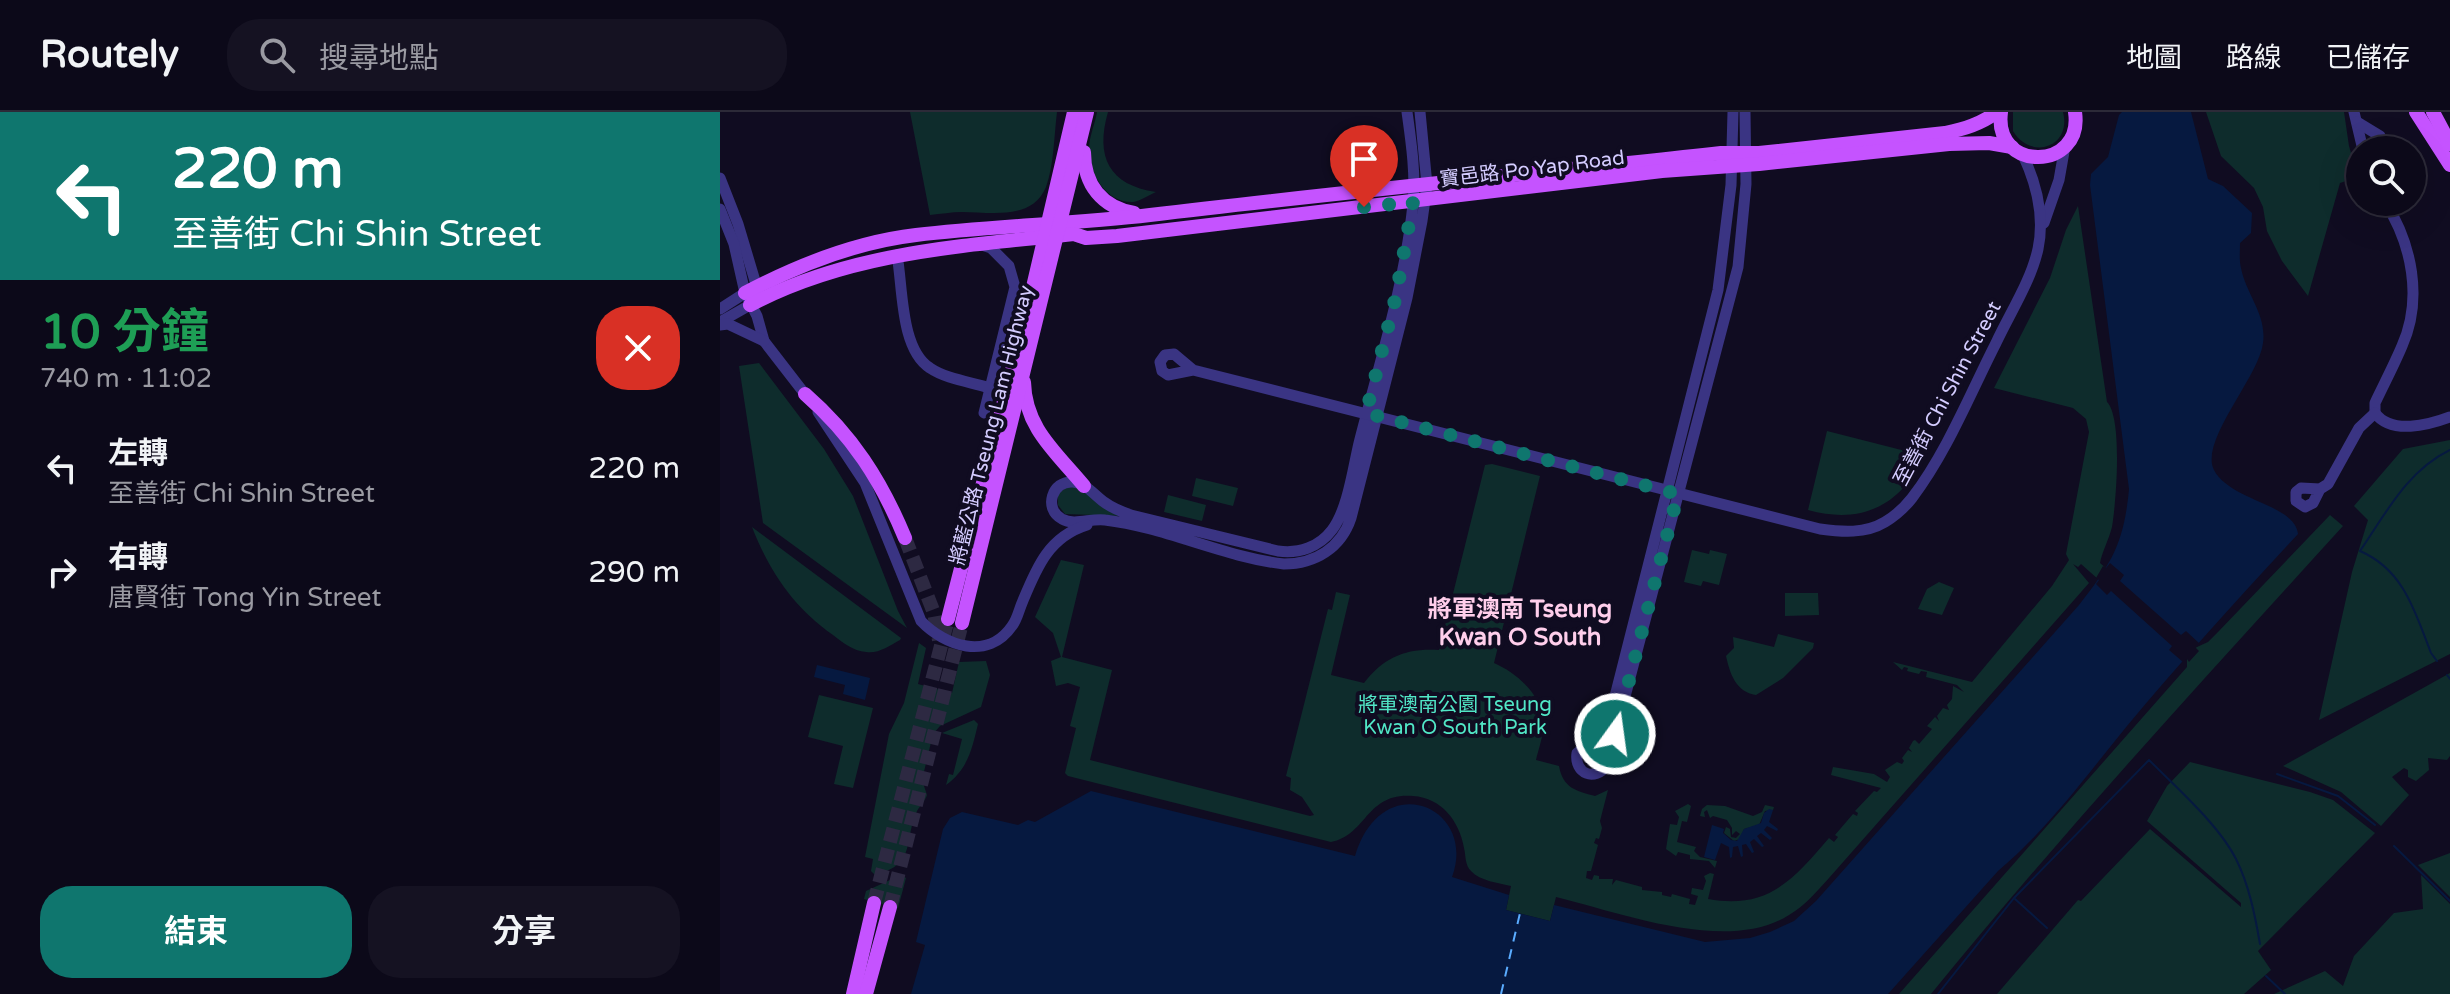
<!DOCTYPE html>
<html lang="zh-TW">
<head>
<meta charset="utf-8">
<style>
  :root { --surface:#0c0919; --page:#151222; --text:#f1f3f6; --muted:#9a9aa2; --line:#2c2a38; --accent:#0f766e }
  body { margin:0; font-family:"Varela Round","Noto Sans TC",sans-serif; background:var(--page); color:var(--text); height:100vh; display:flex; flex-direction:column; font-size:30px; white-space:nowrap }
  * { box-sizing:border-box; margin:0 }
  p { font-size:26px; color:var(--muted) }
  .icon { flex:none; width:44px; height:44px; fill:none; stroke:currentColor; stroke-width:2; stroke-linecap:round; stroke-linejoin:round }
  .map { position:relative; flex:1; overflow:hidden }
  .drawer { display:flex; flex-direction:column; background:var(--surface); width:720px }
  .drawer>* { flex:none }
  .banner { background:#0f766e; color:#fff; overflow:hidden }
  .fabs { position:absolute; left:1626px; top:24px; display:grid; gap:16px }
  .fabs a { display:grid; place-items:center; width:80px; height:80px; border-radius:50%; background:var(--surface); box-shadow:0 8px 32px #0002,0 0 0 2px var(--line); font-size:40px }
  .pin { position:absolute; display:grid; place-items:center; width:68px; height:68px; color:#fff; margin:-82px -34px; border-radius:50% 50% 50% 0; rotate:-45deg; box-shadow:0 0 8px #0007 }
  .pin .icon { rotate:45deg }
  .me { position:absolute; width:88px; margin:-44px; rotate:14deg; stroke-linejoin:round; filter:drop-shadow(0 0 6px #0008) }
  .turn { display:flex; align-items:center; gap:28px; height:168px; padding:0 40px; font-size:36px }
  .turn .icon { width:104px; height:104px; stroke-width:2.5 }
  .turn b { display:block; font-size:56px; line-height:68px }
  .round { display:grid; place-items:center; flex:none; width:84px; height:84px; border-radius:32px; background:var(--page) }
  .headline { display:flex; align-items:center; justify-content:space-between; height:136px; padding:0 40px }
  h1 { font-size:48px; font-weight:700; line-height:60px; color:#1e9e55 }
  .cta { display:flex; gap:16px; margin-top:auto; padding:16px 40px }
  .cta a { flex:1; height:92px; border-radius:32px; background:var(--accent); color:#fff; font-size:32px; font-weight:700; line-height:92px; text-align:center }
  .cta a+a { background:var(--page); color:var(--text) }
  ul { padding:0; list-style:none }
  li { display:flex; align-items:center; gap:24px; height:104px; padding:0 40px }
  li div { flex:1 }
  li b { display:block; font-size:30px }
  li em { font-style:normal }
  header { display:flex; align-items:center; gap:48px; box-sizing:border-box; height:112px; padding:0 40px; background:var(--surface); border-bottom:2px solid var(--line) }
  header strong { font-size:38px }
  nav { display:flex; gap:44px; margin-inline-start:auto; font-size:28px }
  .search { width:560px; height:72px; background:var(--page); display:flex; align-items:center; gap:20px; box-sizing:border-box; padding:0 28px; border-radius:32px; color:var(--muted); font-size:30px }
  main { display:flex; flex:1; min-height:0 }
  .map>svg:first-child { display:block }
  .green { fill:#0e2c2c }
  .water { fill:#061940 }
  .pier { fill:#100c21 }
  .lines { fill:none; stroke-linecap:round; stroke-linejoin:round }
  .stream { stroke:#061940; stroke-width:2 }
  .ferry { stroke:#5aacff; stroke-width:2; stroke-dasharray:10 8; stroke-linecap:butt }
  .major-tunnel { stroke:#2d2942; stroke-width:14; stroke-dasharray:14 7; stroke-linecap:butt }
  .minor { stroke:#3a3483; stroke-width:11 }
  .major { stroke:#c553ff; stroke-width:14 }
  .route { stroke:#0f766e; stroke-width:14; stroke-dasharray:0 25.2 }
  .labels { text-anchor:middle; stroke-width:8; stroke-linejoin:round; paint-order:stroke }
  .street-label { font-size:20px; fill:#d4ccff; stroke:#100c21 }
  .park-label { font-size:20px; fill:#51e6c6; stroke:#100c21 }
  .quarter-label { font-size:24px; font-weight:bold; fill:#ffceeb; stroke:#100c21 }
</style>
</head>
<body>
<header>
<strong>Routely</strong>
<div class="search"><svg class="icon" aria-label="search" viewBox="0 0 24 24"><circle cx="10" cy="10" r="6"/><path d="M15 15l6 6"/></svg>搜尋地點</div>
<nav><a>地圖</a><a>路線</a><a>已儲存</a></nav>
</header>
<main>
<section class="drawer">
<div class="banner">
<div class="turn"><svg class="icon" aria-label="left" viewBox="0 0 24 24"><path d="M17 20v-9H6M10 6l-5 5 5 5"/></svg><div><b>220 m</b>至善街 Chi Shin Street</div></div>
</div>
<div class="headline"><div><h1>10 分鐘</h1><p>740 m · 11:02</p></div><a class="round" style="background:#d93025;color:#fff"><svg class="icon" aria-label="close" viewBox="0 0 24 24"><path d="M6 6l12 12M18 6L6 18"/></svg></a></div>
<ul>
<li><svg class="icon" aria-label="left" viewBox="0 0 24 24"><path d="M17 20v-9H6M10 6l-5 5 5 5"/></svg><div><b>左轉</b><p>至善街 Chi Shin Street</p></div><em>220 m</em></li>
<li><svg class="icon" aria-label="right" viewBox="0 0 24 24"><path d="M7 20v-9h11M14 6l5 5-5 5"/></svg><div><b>右轉</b><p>唐賢街 Tong Yin Street</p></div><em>290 m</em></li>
</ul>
<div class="cta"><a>結束</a><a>分享</a></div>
</section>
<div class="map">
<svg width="1730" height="882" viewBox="0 0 1730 882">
  <rect width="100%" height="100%" fill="#100c21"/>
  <g class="green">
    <path d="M190,0H337C334,24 334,53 326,75C312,109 270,100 242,100C231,100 221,102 210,103Z"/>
    <path d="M377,0H388C375,45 389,73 436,80C429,83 420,89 413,90C385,91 369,60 369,37C369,25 375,12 377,0Z"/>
    <path d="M1293,0H1343C1352,35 1311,49 1293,19Z"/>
    <path d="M1486,0H1624L1629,34L1638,65L1620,71L1588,184L1562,149L1547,119L1543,95L1534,76L1501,44Z"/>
    <path d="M1358,94L1387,290C1403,306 1396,391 1392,415C1389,427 1382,440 1380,451L1477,535L1488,530L1498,520L1610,403L1623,414C1483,568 1342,721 1211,882H1179L1467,555V546L1361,452L1358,455L1353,452L1369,471L1109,766C1097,779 1085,794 1069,803C1008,842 902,801 836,785L830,809L786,798L791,774C779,771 760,769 751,759C745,753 746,745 744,736C739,709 722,686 693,684C646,680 647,723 611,730L348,664L345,661L356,616L350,614L360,575L348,571L336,574L331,549L341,545L333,521L315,505L341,448L364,453L342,545L392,558L370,648L590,704L594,703L582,685L570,678L571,666L566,664L608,497L612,498L616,480L630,483L611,563L644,571C664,545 686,536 719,538L765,353L772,352L820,364L774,551C799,562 827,587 823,618C822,628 818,639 816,648L839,654C843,676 856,679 875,684L888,678L880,709L882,716L879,727L876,726L874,731L878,733L871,759H867L866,766L872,768L874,763L879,764V767H893L892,773L896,768L922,775V778L942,780V783L951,785L952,782L970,787L969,792L975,793L978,784L971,782L972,776L983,778L986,769L984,764L990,761L994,762L988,787C1048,798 1074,767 1109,726L1114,730L1118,725L1115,723L1133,702L1137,704L1138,701L1135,699L1154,679L1157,680L1161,676L1111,663L1113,655L1154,662L1167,670L1170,665L1165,658L1177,650L1182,652L1184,649L1182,646L1188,638L1192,640L1189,636L1193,629L1195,628L1199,632L1212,617L1207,614L1215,605L1219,609L1217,604L1223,596L1229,598L1227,593L1232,587L1233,574L1244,580L1237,573L1206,565L1207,560L1201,559L1199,562L1187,559L1188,556L1184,555L1182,558L1173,550L1252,570L1332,474L1349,448L1346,442L1369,320L1366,307L1353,296L1274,276L1330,166L1346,118Z"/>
    <path d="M39,251L104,337L133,384L178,499L187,516L43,411L19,254Z"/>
    <path d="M1107,319L1205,344C1180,393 1143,413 1088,398Z"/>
    <path d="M1730,328V542L1599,608L1632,460L1648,408L1634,394L1683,337Z"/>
    <path d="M476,366L518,376L513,394L472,384Z"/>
    <path d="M349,373H352L401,404L345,402L338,393V382Z"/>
    <path d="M448,383L486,393L482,409L444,400Z"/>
    <path d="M32,415L181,526L180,528C169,534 158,542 146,540C133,539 122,530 113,523C74,496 49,459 32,415Z"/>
    <path d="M972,438L989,442L990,438L1007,442L999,473L983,469L981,474L964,470Z"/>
    <path d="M1219,470L1234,476L1222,503L1198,497L1207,477Z"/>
    <path d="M1098,481L1099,503L1065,504V481Z"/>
    <path d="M1058,522L1094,531L1093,536L1063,566L1036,583C1016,580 1010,562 1006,544L1014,536L1013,525L1054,535Z"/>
    <path d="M199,531L206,536L198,572L232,581L239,550L266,549L270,563L261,595L220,614L213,622L202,668L207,683C205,689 200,694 197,699C183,730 197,752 155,763L151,759L153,747L145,745L169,622L184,591Z"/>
    <path d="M1730,561V644L1727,648L1708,646L1709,658L1696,669L1688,665V658L1684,656L1672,665L1689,683L1661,714L1621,680L1563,654Z"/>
    <path d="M99,583L153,596L133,676L114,672L123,634L88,625Z"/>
    <path d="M254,608L258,612C252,637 248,657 226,673L229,662L233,663L242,627L222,621Z"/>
    <path d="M1470,650L1590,680L1613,688L1655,721L1538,839L1551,858L1524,882H1277L1358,788L1361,789L1430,717L1521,795V791L1427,709L1447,674Z"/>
    <path d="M968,692L971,694L967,710L962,709L957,730L976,735L974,739L980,745L997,749L995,756L989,749L970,747V743L958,740L956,744L946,737L950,712L957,713L959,705L955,699Z"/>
    <path d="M987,693L1005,694L1033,704L1042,700L1045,693L1054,695L1053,698L1045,699L1039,713L1024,717L1020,727L1014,729L1004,721L1006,715L1010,717L1011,725L1016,726L1020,722L1016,719L1012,723V716L1007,708L993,704L990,706L987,698L984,700L985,705L980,704L982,697Z"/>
    <path d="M1730,741V785L1698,753Z"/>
    <path d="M181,763L186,766L178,796L144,787L146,779Z"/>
    <path d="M1701,763L1730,792V882H1554L1605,859L1623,874L1634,844L1674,801L1703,797Z"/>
  </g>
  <g class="water">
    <path d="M1402,0H1471L1488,67L1503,74L1532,101L1531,121L1520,131C1520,139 1519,148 1521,156C1526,182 1547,203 1543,231C1539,265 1479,329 1494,358C1510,389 1575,392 1578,422C1520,485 1462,548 1407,614C1366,664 1328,717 1278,759L1168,882H191L205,833L196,830L223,717L230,706L242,700L298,713L308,708L315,710L371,679L635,744C662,654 758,695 732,765L789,783L786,798L830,809L834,793L985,830L1030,826L1050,820L1074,809L1096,789L1359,493C1392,451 1404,431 1409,377L1370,73L1371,62L1388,45L1399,3Z"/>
    <path d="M97,553L150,566L145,588L123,582L125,573L94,565Z"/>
    <path d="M1049,697L1053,698L1049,710L1058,717L1057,719L1047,714L1044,718L1052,726L1050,728L1041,721L1037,724L1044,734L1042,735L1034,727L1030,730L1034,740L1032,741L1026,732L1022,733L1023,744L1021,745L1018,734L1013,735L1012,745L1010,746L1009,735L1001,731L995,748L984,745L992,713L1004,717L1003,721L1011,728L1017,729L1024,717L1041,711L1044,701Z"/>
  </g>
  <path class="pier" d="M1390,451L1404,463L1400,469L1461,523L1466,519L1479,531L1476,536L1479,539L1469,550L1467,547L1463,550L1449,538L1452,534L1391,479L1387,483L1376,472L1379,468L1376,466L1383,454L1386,456Z"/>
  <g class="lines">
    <g class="stream">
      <path d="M1717,549L1711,541C1695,500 1684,458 1640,439C1666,401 1687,359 1730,338"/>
      <path d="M1727,563L1730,567"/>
      <path d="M1557,662L1618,684L1655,713"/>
      <path d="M1674,734L1730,789"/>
      <path d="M1295,787L1327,816"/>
      <path d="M1546,864L1565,882"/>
      <path d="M1218,882L1294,786L1429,648C1456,675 1499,713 1516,747C1529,773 1535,803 1540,832"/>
    </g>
    <path class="ferry" d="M781,882L800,801"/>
    <g class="major-tunnel">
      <path d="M185,426L214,501L219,528"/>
      <path d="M154,791L228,507"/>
      <path d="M170,795L242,511"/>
    </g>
    <g class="minor">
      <path d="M687,0C691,29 696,62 693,92C685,172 659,252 639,331C633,356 628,397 612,418C599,435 579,442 558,439L411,403C402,400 392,396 384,390C374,383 366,371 353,370C332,368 323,397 342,407C354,414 371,406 385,408C445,415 503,445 564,452C595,452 621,436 631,406L687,186L702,109L707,73L700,0"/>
      <path d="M1013,0L1011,73L998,178L889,608L878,625L857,641C854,662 875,670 887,653L1018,155L1026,72L1025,0"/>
      <path d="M1634,0L1643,38"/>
      <path d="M1637,10L1660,24L1666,38"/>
      <path d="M0,66L18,112L38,179"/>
      <path d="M0,97L14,132L25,181L37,204L44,229L88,286"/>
      <path d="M1324,111L1339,68L1345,34"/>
      <path d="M262,133L271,136L289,154L295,175L264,301"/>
      <path d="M177,143C183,175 180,237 210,256C226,267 251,270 270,276"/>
      <path d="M0,197L25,181"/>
      <path d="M0,210L30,193"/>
      <path d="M0,213L8,212L44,229"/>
      <path d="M473,258L454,242L445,243L440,250L442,259L448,263L473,258L1100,417C1122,420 1145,422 1165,410C1175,404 1185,395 1192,386C1227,340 1250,282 1276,231C1290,201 1311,169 1318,137C1325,104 1317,73 1303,43"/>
      <path d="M98,300L145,371L201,509C225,534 268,549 292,514C297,508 299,498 302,491C316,457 328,425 367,413"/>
      <path d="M1655,301V291C1664,272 1674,253 1682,234C1703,187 1692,132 1665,90"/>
      <path d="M1655,301C1671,323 1709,313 1730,305"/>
      <path d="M1600,377L1581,376L1576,380V389L1585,395L1593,391L1600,377L1608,372L1639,316L1655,301"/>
    </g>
    <g class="major">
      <path d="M1281,0C1273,61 1364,59 1355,0"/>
      <path d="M1696,0L1730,53"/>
      <path d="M1713,0L1730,32"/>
      <path d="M364,40C364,73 382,95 414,101"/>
      <path d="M25,181C78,153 136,130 196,123C274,114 353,112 430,103C620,80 811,62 1001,41H1039L1225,21C1244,17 1261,12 1277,0"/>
      <path d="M30,193C130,140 243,134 354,122L366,126L397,124L942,59L1039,52L1229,32L1269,31L1292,35"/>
      <path d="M304,270C305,316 336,340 364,374"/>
      <path d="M85,282C132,323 161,368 185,426"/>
      <path d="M228,507L309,192L354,0"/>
      <path d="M242,511L367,0"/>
      <path d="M133,882L154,791"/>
      <path d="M146,882L170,795"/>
    </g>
  </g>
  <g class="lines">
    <path class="route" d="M644,95L693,90L676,184L646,301L958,382L895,622"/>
  </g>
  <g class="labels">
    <g class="street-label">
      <text transform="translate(812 56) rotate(-7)" y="7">寶邑路 Po Yap Road</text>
      <text transform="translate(1227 281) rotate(-62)" y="7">至善街 Chi Shin Street</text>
      <text transform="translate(271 313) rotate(-76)" y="7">將藍公路 Tseung Lam Highway</text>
    </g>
    <g class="park-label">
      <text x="735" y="599">將軍澳南公園 Tseung<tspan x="735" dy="23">Kwan O South Park</tspan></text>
    </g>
    <g class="quarter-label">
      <text x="800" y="505">將軍澳南 Tseung<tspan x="800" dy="28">Kwan O South</tspan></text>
    </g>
  </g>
</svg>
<div class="fabs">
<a><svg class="icon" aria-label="search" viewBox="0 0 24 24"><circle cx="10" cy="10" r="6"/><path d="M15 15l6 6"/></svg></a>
</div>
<div class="pin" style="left:644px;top:95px;background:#d93025"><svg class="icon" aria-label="arrive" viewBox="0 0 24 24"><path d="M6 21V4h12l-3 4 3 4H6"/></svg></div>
<svg class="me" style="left:895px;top:622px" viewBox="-20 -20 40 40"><circle r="17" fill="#0f766e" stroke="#fff" stroke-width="3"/><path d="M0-11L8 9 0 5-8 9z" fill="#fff"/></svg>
</div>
</main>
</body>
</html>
